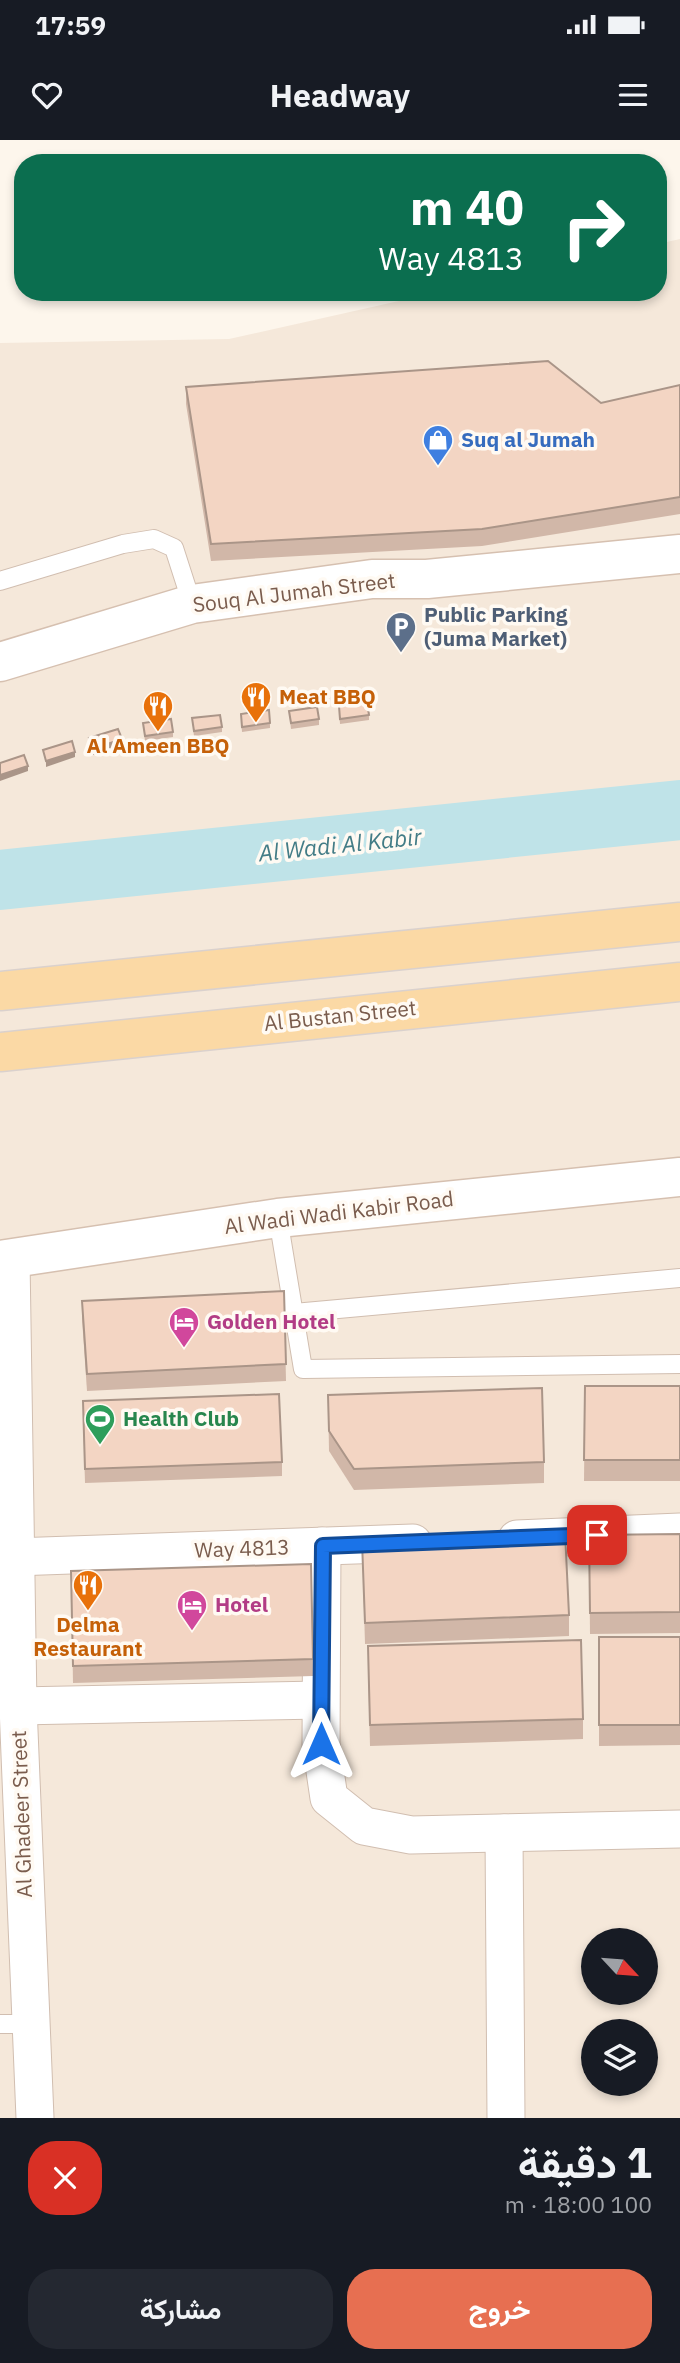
<!DOCTYPE html>
<html lang="ar">
<head>
<meta charset="utf-8">
<style>
  :root { --surface:#171b24; --page:#242831; --text:#f1f3f6; --muted:#9ea1a6; --accent:#e76f51 }
  body { margin:0; font-family:"IBM Plex Sans",Vazirmatn,sans-serif; background:var(--page); color:var(--text); direction:rtl; height:100vh; display:flex; flex-direction:column; font-size:26px; white-space:nowrap }
  * { box-sizing:border-box; margin:0 }
  p { font-size:23px; color:var(--muted) }
  .icon { flex:none; width:38px; height:38px; fill:none; stroke:currentColor; stroke-width:2; stroke-linecap:round; stroke-linejoin:round }
  .map { position:relative; height:1978px; overflow:hidden; direction:ltr }
  .sheet { display:flex; flex-direction:column; background:var(--surface); flex:1 }
  .sheet>* { flex:none }
  .hud { position:absolute; left:14px; top:14px; width:653px; height:147px; border-radius:28px; box-shadow:0 4px 10px #0003; direction:rtl; background:#0b6e4f; color:#fff; overflow:hidden }
  .needle { width:46px; rotate:116deg }
  .buttons { position:absolute; left:581px; top:1788px; display:grid; gap:14px }
  .buttons a { display:grid; place-items:center; width:77px; height:77px; border-radius:50%; background:var(--surface); box-shadow:0 4px 10px #0003; font-size:35px }
  .pin { position:absolute; display:grid; place-items:center; width:60px; height:60px; color:#fff; margin:-30px; border-radius:14px; box-shadow:0 4px 10px #0006 }
  .me { position:absolute; width:77px; margin:-38px; rotate:0deg; stroke-linejoin:round; filter:drop-shadow(0 0 5px #0008) }
  .turn { display:flex; align-items:center; gap:24px; height:147px; padding:0 28px; font-size:32px }
  .turn .icon { width:91px; height:91px; stroke-width:2.5 }
  .turn b { display:block; font-size:49px; line-height:60px }
  .round { display:grid; place-items:center; flex:none; width:74px; height:74px; border-radius:28px; background:var(--page) }
  .overview { display:flex; align-items:center; justify-content:space-between; height:119px; padding:0 28px }
  h1 { font-size:42px; font-weight:700; line-height:52px }
  .action { display:flex; gap:14px; margin-top:auto; padding:14px 28px }
  .action a { flex:1; height:80px; border-radius:28px; background:var(--accent); color:#fff; font-size:28px; font-weight:700; line-height:80px; text-align:center }
  .action a+a { background:var(--page); color:var(--text) }
  .status { display:flex; justify-content:space-between; align-items:center; height:49px; padding:0 35px; background:var(--surface); direction:ltr }
  .status svg { height:19px; fill:currentColor }
  header { display:flex; justify-content:space-between; align-items:center; height:91px; padding:0 28px; background:var(--surface); font-size:32px; font-weight:700 }
  .map>svg:first-child { display:block }
  .residential { fill:#f5e8da; fill-rule:evenodd }
  .lines { fill:none; stroke-linecap:round; stroke-linejoin:round }
  .river { stroke:#bfe3e8; stroke-width:60 }
  .lane-casing { stroke:#d1beb0; stroke-width:20 }
  .street-casing { stroke:#d1beb0; stroke-width:39 }
  .secondary-casing { stroke:#d6c0b0; stroke-width:41 }
  .primary-casing { stroke:#dad1cd; stroke-width:41 }
  .lane { stroke:#fff; stroke-width:18 }
  .street { stroke:#fff; stroke-width:37 }
  .secondary { stroke:#fff; stroke-width:38 }
  .primary { stroke:#fbd9a5; stroke-width:38 }
  .wall { fill:#d1b7a8 }
  .shaded-wall { fill:#aa9588 }
  .building { fill:#f3d5c3; stroke:#aa9588; stroke-width:2 }
  .route-casing { stroke:#114b97; stroke-width:18 }
  .route { stroke:#1a73e8; stroke-width:12 }
  .labels { text-anchor:middle; stroke-width:7; stroke-linejoin:round; paint-order:stroke }
  .shop-label { font-size:21px; font-weight:bold; fill:#366cbe; stroke:#fffaf3; text-anchor:start }
  .street-label { font-size:21px; fill:#7a5c4d; stroke:#fffaf3 }
  .service-label { font-size:21px; font-weight:bold; fill:#4e5e75; stroke:#fffaf3; text-anchor:start }
  .food-label { font-size:21px; font-weight:bold; fill:#c56008; stroke:#fffaf3 }
  .hotel-label { font-size:21px; font-weight:bold; fill:#b23c85; stroke:#fffaf3; text-anchor:start }
  .leisure-label { font-size:21px; font-weight:bold; fill:#27864d; stroke:#fffaf3; text-anchor:start }
  .water-label { font-size:23px; font-style:italic; fill:#437c86; stroke:#fffaf3 }
</style>
</head>
<body>
<div class="status"><b>17:59</b><svg viewBox="0 0 49 12"><path d="M0 12V9h3v3zM5 12V6h3v6zM10 12V3h3v9zM15 12V0h3v12zM26 1h20v11H26zM47 4h2v5h-2z"/></svg></div>
<header><svg class="icon" aria-label="menu" viewBox="0 0 24 24"><path d="M4 6h16M4 12h16M4 18h16"/></svg>Headway<svg class="icon" aria-label="heart" viewBox="0 0 24 24"><path d="M12 20l-8-8c-3-5 5-10 8-4 3-6 11-1 8 4z"/></svg></header>
<div class="map">
<svg width="680" height="1978" viewBox="0 0 680 1978">
  <rect width="100%" height="100%" fill="#fdf6ec"/>
  <path class="residential" d="M680,99V1978H0V203L229,199L439,152H658V104ZM593,1801H646V1853H593ZM593,1892H646V1944H593Z"/>
  <g class="lines">
    <path class="river" d="M0,740L680,670"/>
    <g class="lane-casing">
      <g id="lane">
        <path d="M0,441L123,404L154,399L174,408L192,464"/>
        <path d="M278,1078L303,1229L680,1224"/>
        <path d="M294,1173L680,1138"/>
        <path d="M0,1884H31"/>
      </g>
    </g>
    <g class="street-casing">
      <g id="street">
        <path d="M11,1119L18,1566L35,1978"/>
        <path d="M517,1399L680,1392"/>
        <path d="M322,1406L321,1604L329,1658L364,1686L411,1695L680,1689"/>
        <path d="M14,1417L413,1403"/>
        <path d="M18,1566L320,1560"/>
        <path d="M504,1693L506,1978"/>
      </g>
    </g>
    <g class="secondary-casing">
      <g id="secondary">
        <path d="M0,522L192,464L372,439H427L680,414"/>
        <path d="M0,1120L278,1078L680,1037"/>
      </g>
    </g>
    <g class="primary-casing">
      <g id="primary">
        <path d="M0,851L680,782"/>
        <path d="M0,912L680,842"/>
      </g>
    </g>
    <use href="#lane" class="lane"/>
    <use href="#street" class="street"/>
    <use href="#secondary" class="secondary"/>
    <use href="#primary" class="primary"/>
  </g>
  <g class="wall">
    <path d="M680,245V374L482,406L211,421L186,264V247L601,263Z"/>
    <path d="M339,566L369,575V580L340,584Z"/>
    <path d="M289,571L319,579V585L291,589Z"/>
    <path d="M241,574L270,583V588L242,592Z"/>
    <path d="M192,578L222,587V592L194,596Z"/>
    <path d="M143,583L173,592V597L145,601Z"/>
    <path d="M284,1151L286,1241L87,1251L82,1178V1161Z"/>
    <path d="M585,1246H680V1341H584Z"/>
    <path d="M328,1255L544,1322V1343L354,1350L329,1311Z"/>
    <path d="M83,1275L282,1322V1336L85,1343Z"/>
    <path d="M680,1394V1493L590,1494L589,1395Z"/>
    <path d="M362,1401L569,1475V1496L365,1504Z"/>
    <path d="M71,1431L313,1519V1536L73,1543Z"/>
    <path d="M599,1497H680V1605L599,1606Z"/>
    <path d="M368,1527L583,1579V1599L370,1606Z"/>
  </g>
  <g class="shaded-wall">
    <path d="M122,599V604L93,615V609Z"/>
    <path d="M75,612V617L46,627V621Z"/>
    <path d="M28,626V631L0,641V635Z"/>
  </g>
  <g class="building">
    <path d="M548,221L601,263L680,245V357L482,389L211,404L186,247Z"/>
    <path d="M367,562L369,575L340,579L339,566Z"/>
    <path d="M317,567L319,579L291,583L289,571Z"/>
    <path d="M269,570L270,583L242,587L241,574Z"/>
    <path d="M220,575L222,587L194,591L192,578Z"/>
    <path d="M171,579L173,592L145,596L143,583Z"/>
    <path d="M118,589L122,599L93,609L89,598Z"/>
    <path d="M72,601L75,612L46,621L43,610Z"/>
    <path d="M24,615L28,626L0,635V623Z"/>
    <path d="M284,1151L286,1224L87,1234L82,1161Z"/>
    <path d="M585,1246H680V1320H584Z"/>
    <path d="M542,1248L544,1322L354,1329L329,1291L328,1255Z"/>
    <path d="M279,1254L282,1322L85,1329L83,1261Z"/>
    <path d="M565,1392L569,1475L365,1483L362,1401Z"/>
    <path d="M680,1394V1472L590,1473L589,1395Z"/>
    <path d="M311,1424L313,1519L73,1526L71,1431Z"/>
    <rect x="599" y="1497" width="81" height="88"/>
    <path d="M581,1500L583,1579L370,1585L368,1506Z"/>
  </g>
  <g class="lines">
    <g class="route-casing">
      <path id="route" d="M321,1604L323,1406L597,1395"/>
    </g>
    <use href="#route" class="route"/>
  </g>
  <defs>
    <g id="shop-pin" transform="scale(1.575)"><path d="M0 17L-7.5 6A9.5 9.5 0 1 1 7.5 6Z" fill="#3f7fe0" stroke="#fffaf3"/><path d="M-5-2.5h2.3a2.7 3.5 0 0 1 5.4 0H5L5.5 6h-11ZM-1.5-2.5h3a1.5 2.3 0 0 0-3 0Z" fill="#fff"/></g>
    <g id="parking-pin" transform="scale(1.575)"><path d="M0 17L-7.5 6A9.5 9.5 0 1 1 7.5 6Z" fill="#5c6f8a" stroke="#fffaf3"/><path d="M-3.5-5.5H1a3.5 3.5 0 0 1 0 7H-1V5.5H-3.5ZM-1-3.4V-.6H.8a1.4 1.4 0 0 0 0-2.8Z" fill="#fff"/></g>
    <g id="restaurant-pin" transform="scale(1.575)"><path d="M0 17L-7.5 6A9.5 9.5 0 1 1 7.5 6Z" fill="#e8710a" stroke="#fffaf3"/><path d="M-5-6h1v4h1v-4h1v4h1v-4h1v5L-1.5 .5V6h-2V.5L-5-1ZM5-6V6H3V1.5H1.5Q1.5-4 5-6Z" fill="#fff"/></g>
    <g id="hotel-pin" transform="scale(1.575)"><path d="M0 17L-7.5 6A9.5 9.5 0 1 1 7.5 6Z" fill="#d1479c" stroke="#fffaf3"/><path d="M-6-4.5h1.5V1H6V5H4.5V3h-9V5H-6ZM-4 0a1.8 1.8 0 1 1 3.6 0ZM.5 0V-2.5h3Q6-2.5 6 0Z" fill="#fff"/></g>
    <g id="stadium-pin" transform="scale(1.575)"><path d="M0 17L-7.5 6A9.5 9.5 0 1 1 7.5 6Z" fill="#2e9e5b" stroke="#fffaf3"/><path d="M0-5a6.5 5 0 1 0 0 10a6.5 5 0 1 0 0-10ZM-3.5-1.8h7v3.6h-7Z" fill="#fff"/></g>
  </defs>
  <g fill-rule="evenodd">
    <use href="#shop-pin" x="438" y="300"/>
    <use href="#parking-pin" x="401" y="487"/>
    <use href="#restaurant-pin" x="256" y="557"/>
    <use href="#restaurant-pin" x="158" y="566"/>
    <use href="#hotel-pin" x="184" y="1182"/>
    <use href="#stadium-pin" x="100" y="1279"/>
    <use href="#restaurant-pin" x="88" y="1445"/>
    <use href="#hotel-pin" x="192" y="1465"/>
  </g>
  <g class="labels">
    <g class="shop-label">
      <text x="461" y="307">Suq al Jumah</text>
    </g>
    <g class="street-label">
      <text transform="translate(294 453) rotate(-7)" y="7">Souq Al Jumah Street</text>
      <text transform="translate(340 876) rotate(-6)" y="7">Al Bustan Street</text>
      <text transform="translate(339 1073) rotate(-7)" y="7">Al Wadi Wadi Kabir Road</text>
      <text transform="translate(242 1409) rotate(-2)" y="7">Way 4813</text>
      <text transform="translate(22 1674) rotate(-92)" y="7">Al Ghadeer Street</text>
    </g>
    <g class="service-label">
      <text x="424" y="482">Public Parking<tspan x="424" dy="24">(Juma Market)</tspan></text>
    </g>
    <g class="food-label">
      <text x="279" y="564" text-anchor="start">Meat BBQ</text>
      <text x="158" y="613">Al Ameen BBQ</text>
      <text x="88" y="1492">Delma<tspan x="88" dy="24">Restaurant</tspan></text>
    </g>
    <g class="hotel-label">
      <text x="207" y="1189">Golden Hotel</text>
      <text x="215" y="1472">Hotel</text>
    </g>
    <g class="leisure-label">
      <text x="123" y="1286">Health Club</text>
    </g>
    <g class="water-label">
      <text transform="translate(340 705) rotate(-6)" y="8">Al Wadi Al Kabir</text>
    </g>
  </g>
</svg>
<div class="buttons">
<a><svg class="needle" viewBox="-14 -14 28 28"><path d="M0-13l5 13h-10z" fill="#e53935"/><path d="M0 13l5-13h-10z" fill="#9ea1a6"/></svg></a>
<a><svg class="icon" aria-label="layers" viewBox="0 0 24 24"><path d="M12 4l9 5-9 5-9-5zM3 14l9 5 9-5"/></svg></a>
</div>
<div class="pin" style="left:597px;top:1395px;background:#d93025"><svg class="icon" aria-label="arrive" viewBox="0 0 24 24"><path d="M6 21V4h12l-3 4 3 4H6"/></svg></div>
<svg class="me" style="left:321px;top:1604px" viewBox="-20 -20 40 40"><path d="M0-17L14 15 0 8-14 15z" fill="#1a73e8" stroke="#fff" stroke-width="4"/></svg>
<div class="hud">
<div class="turn"><svg class="icon" aria-label="right" viewBox="0 0 24 24"><path d="M7 20v-9h11M14 6l5 5-5 5"/></svg><div><b>40 m</b>Way 4813</div></div>
</div>
</div>
<section class="sheet">
<div class="overview"><div><h1>1 دقيقة</h1><p>100 m · 18:00</p></div><a class="round" style="background:#d93025;color:#fff"><svg class="icon" aria-label="close" viewBox="0 0 24 24"><path d="M6 6l12 12M18 6L6 18"/></svg></a></div>
<div class="action"><a>خروج</a><a>مشاركة</a></div>
</section>
</body>
</html>
